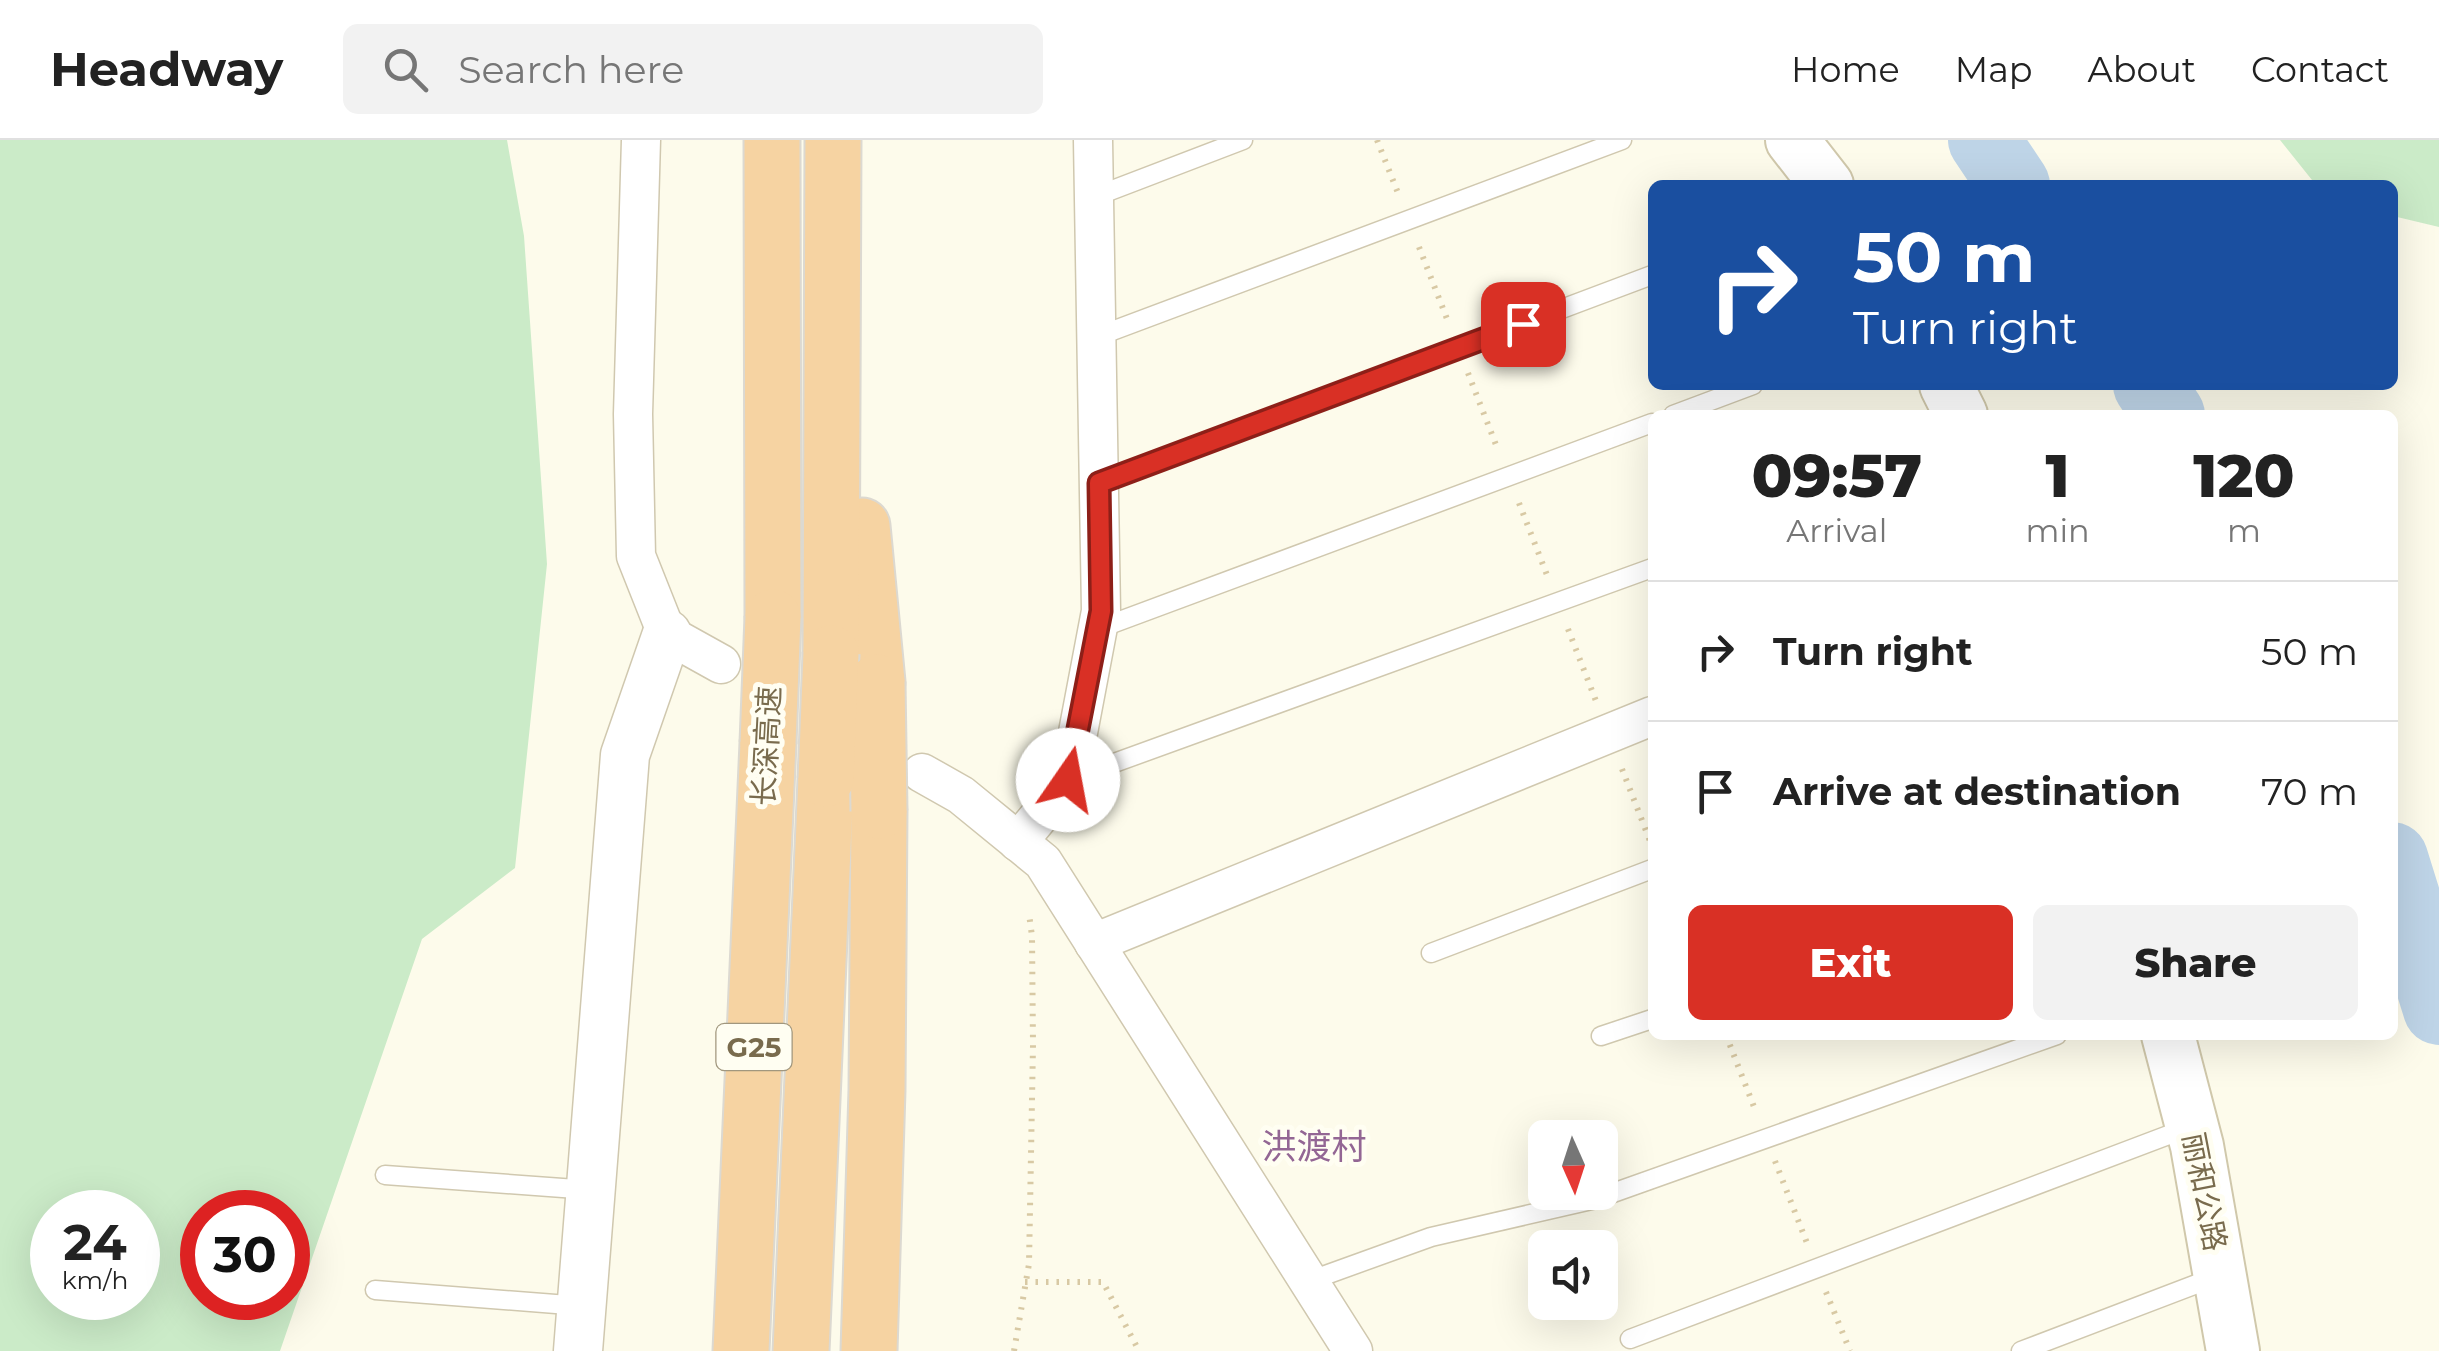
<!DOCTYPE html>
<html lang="en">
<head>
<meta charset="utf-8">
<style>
  :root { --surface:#fff; --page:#f2f2f2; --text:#222; --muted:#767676; --line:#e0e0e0; --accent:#d93025 }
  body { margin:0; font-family:Montserrat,"Noto Sans SC",sans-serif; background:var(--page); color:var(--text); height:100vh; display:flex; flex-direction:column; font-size:38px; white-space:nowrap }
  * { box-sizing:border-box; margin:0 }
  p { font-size:32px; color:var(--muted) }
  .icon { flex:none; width:55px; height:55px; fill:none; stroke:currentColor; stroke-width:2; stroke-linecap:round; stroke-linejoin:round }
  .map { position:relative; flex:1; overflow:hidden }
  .sheet { position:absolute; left:1648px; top:270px; width:750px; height:630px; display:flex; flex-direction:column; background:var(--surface); border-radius:15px; box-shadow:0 10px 40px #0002 }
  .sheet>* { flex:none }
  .guide { position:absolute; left:1648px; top:40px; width:750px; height:210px; border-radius:15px; box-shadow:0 10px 40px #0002; background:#1a4fa0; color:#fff; overflow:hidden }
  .needle { width:65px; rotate:177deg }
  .buttons { position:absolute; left:1528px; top:980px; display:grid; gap:20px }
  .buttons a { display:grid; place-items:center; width:90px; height:90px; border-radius:15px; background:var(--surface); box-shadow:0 10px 40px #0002; font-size:50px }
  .speed { position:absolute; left:30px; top:1050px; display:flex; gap:20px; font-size:50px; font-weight:700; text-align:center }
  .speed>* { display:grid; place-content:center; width:130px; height:130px; border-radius:50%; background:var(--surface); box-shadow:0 10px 40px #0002; line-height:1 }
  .speed small { font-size:25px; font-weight:400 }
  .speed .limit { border:15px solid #d22; background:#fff; color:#111 }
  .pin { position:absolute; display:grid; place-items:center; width:85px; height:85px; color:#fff; margin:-42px; border-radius:20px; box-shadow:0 5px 15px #0006 }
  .me { position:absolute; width:110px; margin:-55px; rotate:12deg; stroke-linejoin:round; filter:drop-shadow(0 0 8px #0008) }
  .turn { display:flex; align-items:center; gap:35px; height:210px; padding:0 40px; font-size:45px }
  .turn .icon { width:130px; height:130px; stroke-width:2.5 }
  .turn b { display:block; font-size:70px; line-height:85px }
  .eta { display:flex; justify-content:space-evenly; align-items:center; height:170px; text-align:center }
  .eta b { font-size:60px; font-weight:800; line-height:70px }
  .button { display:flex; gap:20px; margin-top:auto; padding:20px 40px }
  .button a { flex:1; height:115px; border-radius:15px; background:var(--accent); color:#fff; font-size:40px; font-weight:800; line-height:115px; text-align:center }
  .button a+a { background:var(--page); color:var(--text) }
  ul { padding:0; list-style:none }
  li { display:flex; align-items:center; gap:30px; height:140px; padding:0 40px; border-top:2px solid var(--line) }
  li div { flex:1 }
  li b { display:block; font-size:38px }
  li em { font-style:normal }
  header { display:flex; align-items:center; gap:60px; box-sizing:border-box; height:140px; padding:0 50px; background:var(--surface); border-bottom:2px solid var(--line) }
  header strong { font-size:48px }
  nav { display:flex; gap:55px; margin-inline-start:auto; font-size:35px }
  .search { width:700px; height:90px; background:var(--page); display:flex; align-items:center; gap:25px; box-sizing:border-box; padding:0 35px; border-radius:15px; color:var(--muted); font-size:38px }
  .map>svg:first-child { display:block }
  .green { fill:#cbebc8; fill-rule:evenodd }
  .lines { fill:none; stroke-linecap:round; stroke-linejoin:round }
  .river { stroke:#bed4e7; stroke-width:72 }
  .service-casing { stroke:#d0c8af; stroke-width:21 }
  .minor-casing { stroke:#d0c8af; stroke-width:41 }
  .tertiary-casing { stroke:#d0c8af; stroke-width:51 }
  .secondary-casing { stroke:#d0c8ab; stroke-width:56 }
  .motorway-casing { stroke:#dcd9d1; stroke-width:59 }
  .path { stroke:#d8c9a4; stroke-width:6; stroke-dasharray:2.5 8; stroke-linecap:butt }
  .service { stroke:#fff; stroke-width:18 }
  .minor { stroke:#fff; stroke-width:38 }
  .tertiary { stroke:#fff; stroke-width:48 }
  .secondary { stroke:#fff; stroke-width:52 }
  .motorway { stroke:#f6d3a2; stroke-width:55 }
  .motorway-bridge-casing { stroke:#dcd9d1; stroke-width:59; stroke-linecap:butt }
  .motorway-bridge { stroke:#f6d3a2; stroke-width:55 }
  .route-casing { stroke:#8d1f18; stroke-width:25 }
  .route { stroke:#d93025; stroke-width:18 }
  .labels { text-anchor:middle; stroke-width:10; stroke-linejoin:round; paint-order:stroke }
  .shield { fill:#fffef2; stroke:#a1977e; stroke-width:2.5 }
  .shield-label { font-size:28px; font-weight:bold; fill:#796b4d }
  .street-label { font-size:30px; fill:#796b4d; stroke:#fffef2 }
  .quarter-label { font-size:35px; fill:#936694; stroke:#fffef2 }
</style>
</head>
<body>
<header>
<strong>Headway</strong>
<div class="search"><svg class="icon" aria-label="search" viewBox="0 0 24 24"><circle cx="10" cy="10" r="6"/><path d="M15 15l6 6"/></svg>Search here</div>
<nav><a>Home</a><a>Map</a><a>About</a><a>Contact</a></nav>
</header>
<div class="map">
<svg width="2439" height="1211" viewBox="0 0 2439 1211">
  <rect width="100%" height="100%" fill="#fdfbeb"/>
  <g class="green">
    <path d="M0,0H507L524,96L547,424L515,728L422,799L280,1211H0ZM52,1072H138V1158H52ZM202,1072H288V1158H202Z"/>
    <path d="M2280,0H2439V87L2393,76L2392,45H2316Z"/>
  </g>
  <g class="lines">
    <g class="river">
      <path d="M1984,0L2014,45"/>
      <path d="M2149,245L2169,275"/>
      <path d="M2392,718L2439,869"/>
    </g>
    <g class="service-casing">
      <g id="service">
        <path d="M1094,57L1243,0"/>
        <path d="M1096,197L1622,0"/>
        <path d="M1673,275L1753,245"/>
        <path d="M1099,343L1652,135"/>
        <path d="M1098,489L1652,283"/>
        <path d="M1070,639L1652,428"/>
        <path d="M1431,813L1652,729"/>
        <path d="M1601,896L1652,879"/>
        <path d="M385,1035L590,1050"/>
        <path d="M1309,1141L1431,1097L1596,1059L2057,895"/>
        <path d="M375,1150L581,1166"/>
        <path d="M1630,1199L2187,988"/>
        <path d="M2021,1211L2215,1137"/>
      </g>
    </g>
    <g class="minor-casing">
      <g id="minor">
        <path d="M641,0L633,274L636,416L667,494L721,524"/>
        <path d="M922,633L961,655L1043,722L1353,1211"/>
        <path d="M1018,702L1069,640L1101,471L1093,0"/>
        <path d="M1094,803L1652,576"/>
      </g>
    </g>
    <g class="tertiary-casing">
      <path id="tertiary" d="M578,1211L625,615L667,494"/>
    </g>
    <g class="secondary-casing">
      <g id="secondary">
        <path d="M1792,0L1827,45"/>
        <path d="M1946,245L1961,275"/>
        <path d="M2168,895L2197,1006L2233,1211"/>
      </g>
    </g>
    <g class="motorway-casing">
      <g id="motorway">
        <path d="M772,0L773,477"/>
        <path d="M862,386L877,542"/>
        <path d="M831,513L833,0"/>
        <path d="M741,1211L768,603"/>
        <path d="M801,1211L826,639"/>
        <path d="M869,1211L877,950L879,671"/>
      </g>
    </g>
    <g class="path">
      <path d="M1377,0L1398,53"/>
      <path d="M1419,107L1449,184"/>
      <path d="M1468,233L1498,310"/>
      <path d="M1519,363L1547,435"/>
      <path d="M1568,489L1596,561"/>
      <path d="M1622,629L1650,701"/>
      <path d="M1726,895L1756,972"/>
      <path d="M1775,1021L1807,1103"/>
      <path d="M1025,1142H1103L1139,1211"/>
      <path d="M1826,1152L1850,1211"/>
      <path d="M1014,1211L1029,1124L1033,905L1032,796L1029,774"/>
    </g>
    <use href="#service" class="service"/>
    <use href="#minor" class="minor"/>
    <use href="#tertiary" class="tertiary"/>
    <use href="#secondary" class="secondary"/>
    <use href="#motorway" class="motorway"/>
    <g class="motorway-bridge-casing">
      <g id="motorway-bridge">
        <path d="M877,542L879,671"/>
        <path d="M768,603L773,477"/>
        <path d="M826,639L831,513"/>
      </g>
    </g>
    <use href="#motorway-bridge" class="motorway-bridge"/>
  </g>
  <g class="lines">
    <g class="route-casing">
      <path id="route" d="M1068,640L1101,471L1099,343L1523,184"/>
    </g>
    <use href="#route" class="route"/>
  </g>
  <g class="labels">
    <rect class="shield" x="716.5" y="884" width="75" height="46" rx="8"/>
    <g class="shield-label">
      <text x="754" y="917">G25</text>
    </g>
    <g class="street-label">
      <text transform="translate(767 606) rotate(-87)" y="10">长深高速</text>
      <text transform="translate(2204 1052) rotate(79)" y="10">丽和公路</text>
    </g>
    <g class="quarter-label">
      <text x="1314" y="1019">洪渡村</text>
    </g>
  </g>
</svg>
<div class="buttons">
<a><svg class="needle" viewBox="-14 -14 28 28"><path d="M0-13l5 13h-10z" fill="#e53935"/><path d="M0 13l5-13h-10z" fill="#767676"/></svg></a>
<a><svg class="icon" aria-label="sound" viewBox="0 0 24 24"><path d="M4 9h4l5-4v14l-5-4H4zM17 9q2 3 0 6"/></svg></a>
</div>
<div class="speed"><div>24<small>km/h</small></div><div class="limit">30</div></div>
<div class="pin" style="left:1523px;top:184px;background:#d93025"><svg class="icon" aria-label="arrive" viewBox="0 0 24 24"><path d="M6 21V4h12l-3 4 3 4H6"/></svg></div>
<svg class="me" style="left:1068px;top:640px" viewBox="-20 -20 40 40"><circle r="19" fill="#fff"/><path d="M0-13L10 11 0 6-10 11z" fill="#d93025"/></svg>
<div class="guide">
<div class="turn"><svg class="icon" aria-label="right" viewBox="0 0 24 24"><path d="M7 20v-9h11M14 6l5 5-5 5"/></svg><div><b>50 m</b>Turn right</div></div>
</div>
<section class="sheet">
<div class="eta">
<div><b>09:57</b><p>Arrival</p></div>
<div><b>1</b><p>min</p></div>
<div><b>120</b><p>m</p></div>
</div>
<ul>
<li><svg class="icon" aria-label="right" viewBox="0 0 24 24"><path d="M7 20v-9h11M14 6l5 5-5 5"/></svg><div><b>Turn right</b></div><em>50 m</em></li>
<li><svg class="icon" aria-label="arrive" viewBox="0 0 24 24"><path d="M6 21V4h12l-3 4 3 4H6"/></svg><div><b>Arrive at destination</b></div><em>70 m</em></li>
</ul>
<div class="button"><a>Exit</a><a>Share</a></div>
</section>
</div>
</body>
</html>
